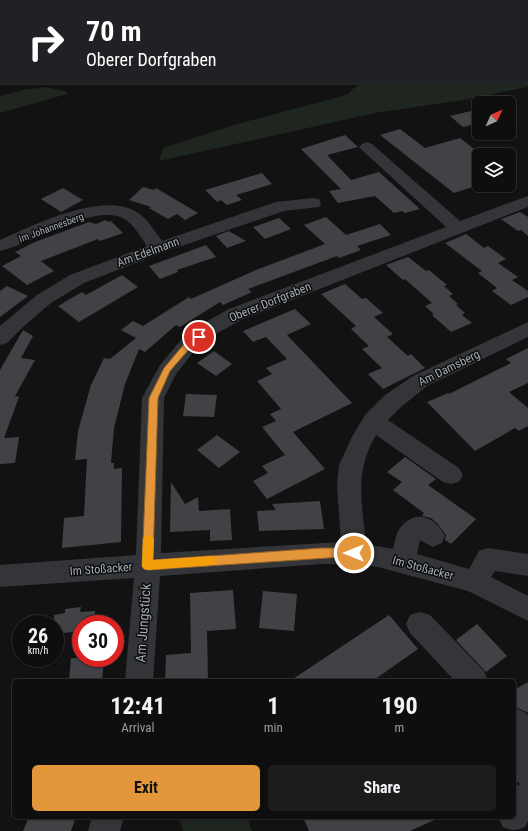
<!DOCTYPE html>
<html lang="en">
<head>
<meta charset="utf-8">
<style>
  :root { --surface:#0e0e0e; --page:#1c1c1c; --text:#f1f3f6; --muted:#9b9c9e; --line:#2e2e2e; --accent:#e4963a }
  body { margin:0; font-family:"Roboto Condensed",sans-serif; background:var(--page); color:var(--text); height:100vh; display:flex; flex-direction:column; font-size:15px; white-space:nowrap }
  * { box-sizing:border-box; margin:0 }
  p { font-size:13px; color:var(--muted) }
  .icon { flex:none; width:22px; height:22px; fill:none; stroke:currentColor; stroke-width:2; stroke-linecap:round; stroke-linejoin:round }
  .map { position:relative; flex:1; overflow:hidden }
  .drawer { position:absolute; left:12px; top:679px; width:504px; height:140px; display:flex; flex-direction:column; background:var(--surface); border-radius:6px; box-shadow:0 1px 3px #0004,0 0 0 1px var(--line) }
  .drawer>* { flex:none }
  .guide { position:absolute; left:0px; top:0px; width:528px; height:84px; box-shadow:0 1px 3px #0004,0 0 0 1px var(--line); background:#202124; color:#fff; overflow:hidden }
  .needle { width:26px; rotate:45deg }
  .controls { position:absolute; left:472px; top:96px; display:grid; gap:8px }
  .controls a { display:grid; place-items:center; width:44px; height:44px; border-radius:6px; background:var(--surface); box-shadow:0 1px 3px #0004,0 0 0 1px var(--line); font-size:20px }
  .speed { position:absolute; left:12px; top:615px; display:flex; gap:8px; font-size:20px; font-weight:700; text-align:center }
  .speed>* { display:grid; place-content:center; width:52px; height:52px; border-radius:50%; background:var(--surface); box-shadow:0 1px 3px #0004,0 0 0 1px var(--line); line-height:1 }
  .speed small { font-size:10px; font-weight:400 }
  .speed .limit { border:6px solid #d22; background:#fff; color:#111 }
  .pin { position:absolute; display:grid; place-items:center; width:34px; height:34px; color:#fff; margin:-17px; border:2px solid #fff; border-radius:50%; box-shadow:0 1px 4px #0007 }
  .me { position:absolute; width:44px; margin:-22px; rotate:270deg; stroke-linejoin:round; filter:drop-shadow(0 0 3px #0008) }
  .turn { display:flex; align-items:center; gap:14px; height:84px; padding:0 20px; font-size:18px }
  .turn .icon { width:52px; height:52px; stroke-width:2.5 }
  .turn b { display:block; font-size:28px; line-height:34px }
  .eta { display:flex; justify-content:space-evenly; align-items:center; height:68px; text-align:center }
  .eta b { font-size:24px; font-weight:700; line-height:28px }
  .cta { display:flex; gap:8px; margin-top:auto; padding:8px 20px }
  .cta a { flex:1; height:46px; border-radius:6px; background:var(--accent); color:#111; font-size:16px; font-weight:700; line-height:46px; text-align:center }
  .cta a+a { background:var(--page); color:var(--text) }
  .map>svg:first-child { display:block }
  .green { fill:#1e261f }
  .building { fill:#414246 }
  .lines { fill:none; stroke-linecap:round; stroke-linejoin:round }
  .minor { fill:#333538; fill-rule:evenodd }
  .route { fill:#e4963a; stroke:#946226 }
  .slow { fill:#f59e0b }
  .labels { text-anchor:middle; stroke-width:3; stroke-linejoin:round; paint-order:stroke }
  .far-street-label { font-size:10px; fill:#a4abb3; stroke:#0d0d0e }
  .street-label { font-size:12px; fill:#a4abb3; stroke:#0d0d0e }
  .near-street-label { font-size:14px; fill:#a4abb3; stroke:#0d0d0e }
</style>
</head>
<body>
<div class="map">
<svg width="528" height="831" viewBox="0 0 528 831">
  <rect width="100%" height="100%" fill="#121213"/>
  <g class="green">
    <path d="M527,40L528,87L463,100L375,113L159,161L163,148L237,124L339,97L348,94L359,83H527Z"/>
    <path d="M46,87L65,91L67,94L0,113V96L23,90Z"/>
    <path d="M179,817H247L252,831H183Z"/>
  </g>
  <g class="building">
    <path d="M479,109V123L463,127L450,116Z"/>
    <path d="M400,129L425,148L460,138L479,153V185L454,193L380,135Z"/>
    <path d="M345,135L358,147L327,155L351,180L379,172L420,209L405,213L402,211L394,213L375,196L338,203L329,191L341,189L301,149Z"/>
    <path d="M262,173L272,184L236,195L242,200L227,205L221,200L217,202L205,190Z"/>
    <path d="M143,187L154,190L156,188L198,213L185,220L177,214L168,219L149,208L151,207L129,200Z"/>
    <path d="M63,188L83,200L61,212L41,199Z"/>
    <path d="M520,212L528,217V236L521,230L518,231L501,219Z"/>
    <path d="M326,217L346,235L380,224L391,235L357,246L361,250L339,258L337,256L248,289L252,292L223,305L220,302L180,327L176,325L145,352L139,349L125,384L114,428L111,463H114V469L122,468L121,542L62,548L64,518L84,516L87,459L75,460L78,431L91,385L104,358L110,359L136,338L121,330L133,321L143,326L189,297L191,299L256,270L325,244L304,225Z"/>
    <path d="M279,218L291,229L265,239L253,227Z"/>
    <path d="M106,220L108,222L111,221L123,233L100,241L98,239L41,261L54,271L27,285L2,266L21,256L15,252L35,242L89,222L96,224Z"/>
    <path d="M229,231L246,241L227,248L216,236Z"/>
    <path d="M466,234L484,248L488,246L506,259L498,263L518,277L512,280L528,291V297L511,305L492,291L497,288L478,273L482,271L445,243Z"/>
    <path d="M206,245L216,257L177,270L178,272L160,279L149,266Z"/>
    <path d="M408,257L426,271L429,270L447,285L444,286L453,294L449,296L458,304L456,305L465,313L462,315L472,323L451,332L432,315L434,314L425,306L432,303L405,279L403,280L386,265Z"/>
    <path d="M122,275L138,287L79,322L58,306L82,292L86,295Z"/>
    <path d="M345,284L362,299L366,298L383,313L374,317L393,334L387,337L408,356L411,354L425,368L383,389L368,374L382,368L362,349L369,346L351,329L356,326L321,294Z"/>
    <path d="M7,286L28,296L0,317V291Z"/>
    <path d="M295,309L311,324L287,335L352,403L293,432L325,469L267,499L253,481L268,473L262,466L285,455L262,427L276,421L270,414L281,409L257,381L272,374L266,368L287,359L266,337L253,342L243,331Z"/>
    <path d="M23,330L33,336L21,358L35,360L15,396L19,397L4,438L19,437L15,463L0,464V370Z"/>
    <path d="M528,348V383L509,392L528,408V426L519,431L515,428L475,451L427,402L448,393L449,394L511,363L506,359Z"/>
    <path d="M214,351L232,364L216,376L197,363Z"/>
    <path d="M186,394L217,395L214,417L183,416Z"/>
    <path d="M217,435L240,452L219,468L197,450Z"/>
    <path d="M405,457L436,479L428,485L476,519L451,544L445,540L446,535L437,523L431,518L422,516L424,513L393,490L402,482L387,472Z"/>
    <path d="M171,482L185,504L198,497L199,511L230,509L232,540L210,541V530L170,532Z"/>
    <path d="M320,501L324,529L259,531L257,511L276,510L272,504Z"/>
    <path d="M233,590L236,629L207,631L208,681H165L166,655L191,653L190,593Z"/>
    <path d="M263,591L297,594L294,631L259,628Z"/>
    <path d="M81,607L80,612L95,611V624H81V631L55,634L54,615L65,613V609Z"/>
    <path d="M389,615L418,649L384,673L372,681H290Z"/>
    <path d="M477,624L507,656L486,672L456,640Z"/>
    <path d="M71,658H104L102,681H69Z"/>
    <path d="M528,682V713L514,706V690Z"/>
    <path d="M29,817H76L71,831H23Z"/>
    <path d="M303,817H441L410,831H309Z"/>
  </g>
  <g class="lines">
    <g class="minor">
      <path d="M367,142L372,144L460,221L528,196V207L243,319L216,334L195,350L176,374L164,398L161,553L341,542L337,486L339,465L352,437L365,415L385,395L413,376L528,322V337L427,386L401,407L388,420L459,468L463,475L459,482L451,484L443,482L376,435C354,471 362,504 366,544L393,549C395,542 396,533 400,528C415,508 436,517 445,536L442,543L433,547L420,540L417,554L469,569L479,551L488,548L528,554V576L495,571L491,577L528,596V621L468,591L378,567L354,564H322L160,576L153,681H125L134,578L0,587V565L136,555L142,398L160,365L181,340L202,324L229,309L446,227L362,150L359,147L362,144Z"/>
      <path d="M313,198L319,199L321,203L319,207L284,211L164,252L84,283L51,303L24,326L7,343L0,345V326L37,295L70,275L147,246C140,236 132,221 120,217C89,206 31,244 0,251V240C34,225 100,192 135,211C147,218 154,230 162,241L276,202Z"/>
      <path d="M420,612L430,615L484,671L488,681H455L410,633L406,624L410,615Z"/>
      <path d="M514,707L524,712L528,715V821L525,827C516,831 512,831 503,827L498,817H514V787L521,784L514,780Z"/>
      <path d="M92,817H124L120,831H88Z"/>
    </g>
  </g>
  <path class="route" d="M199,334L203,337L191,347L170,371L158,398L153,560L322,548H354L358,550L359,553L358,556L148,570L144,569L142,566L149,398L164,368L185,343Z"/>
  <path class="slow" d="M148,535L152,536L154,539L153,560L211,556L215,558L217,561L215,564L211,565L148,570L144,569L142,566L143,539L145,536Z"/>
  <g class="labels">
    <g class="far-street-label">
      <text transform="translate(51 227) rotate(-20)" y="4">Im Johannesberg</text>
    </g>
    <g class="street-label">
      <text transform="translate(148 252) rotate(-20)" y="4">Am Edelmann</text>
      <text transform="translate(270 302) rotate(-22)" y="4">Oberer Dorfgraben</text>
      <text transform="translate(449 368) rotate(-26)" y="4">Am Damsberg</text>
      <text transform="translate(423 568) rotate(15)" y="4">Im Stoßacker</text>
      <text transform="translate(101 569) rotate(-4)" y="4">Im Stoßacker</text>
    </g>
    <g class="near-street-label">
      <text transform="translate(143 623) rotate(-86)" y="5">Am Jungstück</text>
    </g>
  </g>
</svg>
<div class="controls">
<a><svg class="needle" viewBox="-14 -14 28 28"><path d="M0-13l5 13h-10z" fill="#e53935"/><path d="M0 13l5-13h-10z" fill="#9b9c9e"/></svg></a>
<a><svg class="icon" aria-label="layers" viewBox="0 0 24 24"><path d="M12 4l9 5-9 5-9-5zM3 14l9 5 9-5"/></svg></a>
</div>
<div class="speed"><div>26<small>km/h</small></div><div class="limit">30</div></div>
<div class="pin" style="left:199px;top:337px;background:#d93025"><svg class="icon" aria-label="arrive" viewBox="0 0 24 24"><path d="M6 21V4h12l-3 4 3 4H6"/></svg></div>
<svg class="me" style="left:354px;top:553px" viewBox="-20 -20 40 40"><circle r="17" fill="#e4963a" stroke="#fff" stroke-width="3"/><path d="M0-11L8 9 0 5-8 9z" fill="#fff"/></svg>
<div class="guide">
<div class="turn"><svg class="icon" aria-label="right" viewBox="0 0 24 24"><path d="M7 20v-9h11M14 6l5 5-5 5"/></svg><div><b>70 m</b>Oberer Dorfgraben</div></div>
</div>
<section class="drawer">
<div class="eta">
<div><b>12:41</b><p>Arrival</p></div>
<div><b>1</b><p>min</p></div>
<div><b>190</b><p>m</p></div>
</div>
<div class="cta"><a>Exit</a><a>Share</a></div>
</section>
</div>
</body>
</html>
